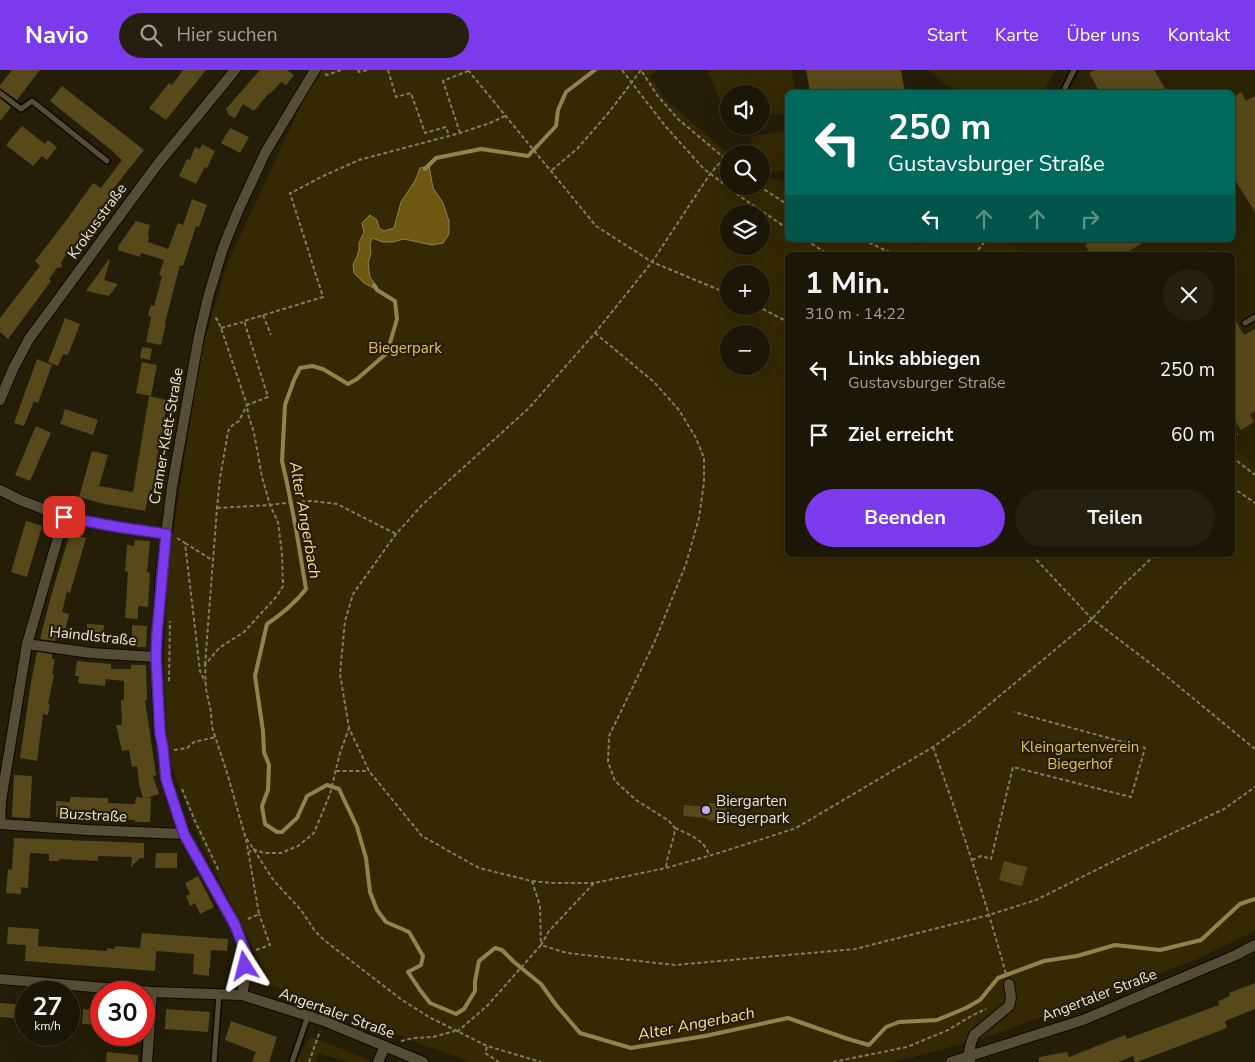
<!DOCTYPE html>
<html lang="de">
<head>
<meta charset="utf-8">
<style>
  :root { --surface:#1b1605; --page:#241f0f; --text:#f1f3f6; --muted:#a09f9a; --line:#393527; --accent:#7c3aed }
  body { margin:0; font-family:"Nunito Sans",sans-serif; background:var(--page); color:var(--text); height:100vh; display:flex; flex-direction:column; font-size:19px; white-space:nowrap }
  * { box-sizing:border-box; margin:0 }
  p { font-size:16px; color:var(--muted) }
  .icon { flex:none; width:28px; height:28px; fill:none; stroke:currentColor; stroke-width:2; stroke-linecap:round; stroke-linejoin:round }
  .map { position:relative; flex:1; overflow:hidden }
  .sheet { position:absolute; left:785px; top:182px; width:450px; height:305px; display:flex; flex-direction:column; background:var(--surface); border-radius:8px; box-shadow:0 5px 20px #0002,0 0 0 1px var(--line) }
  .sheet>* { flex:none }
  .banner { position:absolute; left:785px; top:20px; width:450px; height:152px; border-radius:8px; box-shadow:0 5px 20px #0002,0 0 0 1px var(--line); background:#00695c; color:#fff; overflow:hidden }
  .controls { position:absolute; left:720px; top:15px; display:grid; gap:10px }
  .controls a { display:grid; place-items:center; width:50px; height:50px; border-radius:50%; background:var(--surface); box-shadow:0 5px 20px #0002,0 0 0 1px var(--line); font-size:25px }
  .speed { position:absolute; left:15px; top:911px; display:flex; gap:10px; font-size:25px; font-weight:700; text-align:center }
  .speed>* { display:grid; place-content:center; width:65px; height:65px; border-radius:50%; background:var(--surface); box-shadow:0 5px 20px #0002,0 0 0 1px var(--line); line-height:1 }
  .speed small { font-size:12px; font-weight:400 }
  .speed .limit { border:8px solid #d22; background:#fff; color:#111 }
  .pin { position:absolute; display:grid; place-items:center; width:42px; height:42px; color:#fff; margin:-21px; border-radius:10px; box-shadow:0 2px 8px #0006 }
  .me { position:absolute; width:55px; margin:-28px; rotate:351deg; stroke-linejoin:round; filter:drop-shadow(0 0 4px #0008) }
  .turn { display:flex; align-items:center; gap:18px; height:105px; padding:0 20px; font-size:22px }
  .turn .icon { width:65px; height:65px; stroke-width:2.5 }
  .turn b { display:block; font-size:35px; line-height:42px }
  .lanes { display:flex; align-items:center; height:48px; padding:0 20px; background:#0003; justify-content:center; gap:25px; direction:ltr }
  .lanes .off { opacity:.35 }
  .round { display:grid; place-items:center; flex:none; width:52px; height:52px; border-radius:26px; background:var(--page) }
  .summary { display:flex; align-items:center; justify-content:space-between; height:85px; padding:0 20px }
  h1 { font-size:30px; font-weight:700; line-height:38px }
  .button { display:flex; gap:10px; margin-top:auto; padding:10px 20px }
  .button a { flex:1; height:58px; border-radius:30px; background:var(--accent); color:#fff; font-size:20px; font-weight:700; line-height:58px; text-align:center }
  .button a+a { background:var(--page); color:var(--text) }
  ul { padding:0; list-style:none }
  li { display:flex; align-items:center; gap:15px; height:65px; padding:0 20px }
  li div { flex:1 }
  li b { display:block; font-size:19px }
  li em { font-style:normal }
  header { display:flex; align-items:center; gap:30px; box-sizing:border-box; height:70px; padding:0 25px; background:var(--accent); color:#fff }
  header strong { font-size:24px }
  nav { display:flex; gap:28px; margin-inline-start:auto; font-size:18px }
  .search { width:350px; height:45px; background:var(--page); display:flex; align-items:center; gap:12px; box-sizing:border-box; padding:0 18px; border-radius:28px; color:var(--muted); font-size:19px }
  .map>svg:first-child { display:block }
  .built { fill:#2c2305 }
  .green { fill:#342903; fill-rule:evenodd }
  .water { fill:#6c5810; stroke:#92834c }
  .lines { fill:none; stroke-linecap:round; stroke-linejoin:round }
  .stream { stroke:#92834c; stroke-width:4 }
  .building { fill:#58491b }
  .service-casing { stroke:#0d0700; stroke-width:8 }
  .minor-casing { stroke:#0d0700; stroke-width:12 }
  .path { stroke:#817b69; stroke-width:2; stroke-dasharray:4 2.5; stroke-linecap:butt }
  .service { stroke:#554d36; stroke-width:5 }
  .minor { stroke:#554d36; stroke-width:10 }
  .route-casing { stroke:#51269a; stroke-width:12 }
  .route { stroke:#7c3aed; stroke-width:9 }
  .poi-dot { fill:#c4a7f1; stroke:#241d07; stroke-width:2 }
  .labels { text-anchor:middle; stroke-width:4.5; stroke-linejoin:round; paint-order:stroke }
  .street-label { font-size:15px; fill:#eae6d8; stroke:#241d07 }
  .park-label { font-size:15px; fill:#e6c24a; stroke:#241d07 }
  .poi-label { font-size:15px; fill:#eae6d8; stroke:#241d07; text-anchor:start }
  .water-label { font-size:16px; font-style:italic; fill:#fadd85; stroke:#241d07 }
</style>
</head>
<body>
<header>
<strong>Navio</strong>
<div class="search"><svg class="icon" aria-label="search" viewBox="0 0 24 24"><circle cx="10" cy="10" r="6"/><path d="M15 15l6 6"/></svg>Hier suchen</div>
<nav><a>Start</a><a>Karte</a><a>Über uns</a><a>Kontakt</a></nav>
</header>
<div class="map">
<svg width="1255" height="992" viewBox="0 0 1255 992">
  <rect width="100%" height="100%" fill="#241d07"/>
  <path class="built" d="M1080,0H1255V395L1233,378L1232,185H1021L1012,170H1232V22H1069Z"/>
  <g class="green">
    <path d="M317,0H656L650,7L666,30L729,84V116H761V106L787,112L788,170H917L918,174L934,170H1012L1021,185H788V485H1232L1233,378L1255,395V861L1195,890L996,964L922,985L889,992H470L386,961L271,915L198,766L168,686L164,594L168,496L200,286L228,192ZM729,144H761V176H729ZM729,204H761V236H729ZM729,264H761V296H729Z"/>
    <path d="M708,0H792L795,22H788L787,43L761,47V24H729L728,52Z"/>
    <path d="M929,0H1055L1044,22H1020L1017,21L1012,22H963L947,16Z"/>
    <path d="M787,60V100L761,105V84H753L750,67Z"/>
    <path d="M310,966L369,990V992H348L319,983L316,992H296Z"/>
  </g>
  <path class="water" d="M429,96L433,118L443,133L449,151V164L443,173L432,175L404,169L393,172H383L372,168L370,174L371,183L368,193L370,207L378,218L377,220L364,213L354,203L353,194L357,187L359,180V173L364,162L362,153L370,145L377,150L379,158L384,161L394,158L401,132L415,111L420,98Z"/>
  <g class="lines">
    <g class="stream">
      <path d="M425,99L436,88L481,79L528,86L556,56L558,40L566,22L595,0"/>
      <path d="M374,215L377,220L395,231L397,249L387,283L357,309L348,314L323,299L312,296L300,298L294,310L285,335L282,391L287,413L296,459L306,519C295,533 282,544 267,554L255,606L263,661L264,682L269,695L268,720L262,736L265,754L277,762H282L297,748L307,726L327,715L339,719L357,757L366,788L370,822L377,840L386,852L409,862L423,886L421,895L408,902L420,920L430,933L456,944L464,939L475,921V911L479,891L495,878L502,880L514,892L541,914L556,935L580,963L631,978L705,966L788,948L848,969L869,975L886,957L899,952L937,950L966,938L980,930L998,908L1044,891L1077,886L1115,875L1160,880L1201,870L1240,834L1255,829"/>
    </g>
  </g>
  <g class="building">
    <path d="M12,0H40L17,30L0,19V15Z"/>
    <path d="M183,0H206L166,50L149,38L169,13L172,15Z"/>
    <path d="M260,0H287L294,5L286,15L281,12L270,24L269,23L254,41L243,34L235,48L229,45L226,39Z"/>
    <path d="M806,0H901L905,22H810Z"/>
    <path d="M1095,0H1154L1167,22H1100L1089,3Z"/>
    <path d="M62,16L144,80L109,124L111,125L61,192L62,197L57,198L49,209L51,211L8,269L0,262V248L40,196L35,191L65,152L93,113L101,118L122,90L115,84V83L50,31Z"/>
    <path d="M1241,22L1246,31L1255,26V142L1232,105V28Z"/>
    <path d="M0,28L11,37L0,51Z"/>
    <path d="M22,56L45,74L48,70L57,77L47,90L42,86L33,96L6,75Z"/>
    <path d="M230,58L249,67L240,83L221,73Z"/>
    <path d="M202,74L215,81L207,98L205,97L196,114L179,106L187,89L190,90L195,77L200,79Z"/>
    <path d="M192,129L207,135L199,157L196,156L183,196L180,195L165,253H166L161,275L146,272L151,247L148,246L149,241L151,235L154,236L162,206L159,205L164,190L141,183L140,187L118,180L119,175L136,151L150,155L148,163L149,167L148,172L168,179L178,153L183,155Z"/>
    <path d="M1093,170H1148L1122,185H1091L1085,175Z"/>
    <path d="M109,189L110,190L104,210L118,214L109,226L86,221Z"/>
    <path d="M1232,245L1244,265L1255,259V341L1250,344L1254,352L1241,360L1232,345Z"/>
    <path d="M65,248L80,254L68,285L63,284L58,296L48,292Z"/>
    <path d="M142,277L152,279L150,290L140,288Z"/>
    <path d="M37,289L52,295L38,333L34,331L24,356L14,353Z"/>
    <path d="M142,292L157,295L151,326L136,323Z"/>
    <path d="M149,326L166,330L165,335H167L156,392H157L152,420H150L145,441L100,433L79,427L92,381L108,385L99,416L133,422Z"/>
    <path d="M65,339L98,350L93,365L60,354Z"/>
    <path d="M36,356L51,363L30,411L15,405Z"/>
    <path d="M26,451L42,456L27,507L11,502Z"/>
    <path d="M70,463L86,468L70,523L67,522L62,542L69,544L64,565L57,563L55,571L40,569L51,526Z"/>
    <path d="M135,470L150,471L147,502L150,503L148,537L138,536V549L125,548L128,502L125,501L127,475L134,476Z"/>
    <path d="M87,554L104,555L103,569L86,568Z"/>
    <path d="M132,555L147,556L146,577H132Z"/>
    <path d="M37,582L52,584V589H55L52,604L54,605L48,634H50L48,645L43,644L37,691L20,688L31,612Z"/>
    <path d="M77,591L111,594V599H131V595H146L147,630H145L156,705L153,706L159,724L147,728H151L150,752H135V750L56,747V731L70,732V727L108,728V733L135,734L136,727L143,728L139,714L137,696L132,697L129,680L122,681L116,655H122L121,630H124V611L106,609L105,616L78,613L79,606H75Z"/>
    <path d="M14,705L32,706L30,748L12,747Z"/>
    <path d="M709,733L726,734L725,751L708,750V748L683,746L684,735L708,737Z"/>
    <path d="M14,768L144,773V788H140L131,797L132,787L98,786V791L59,789V791H49V784L30,783L28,818L21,817V824L6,823L8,799L12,800Z"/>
    <path d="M156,783H177V798H155Z"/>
    <path d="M1004,791L1027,797L1022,816L999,810Z"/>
    <path d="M198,806L214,837L200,844L195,833L190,836L186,826L190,824L185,813Z"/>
    <path d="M8,857L39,859L38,876L107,881V878L115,879V876L140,878L142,863L228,869L227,881L211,880L210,898H209V906L193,904L194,884L156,881L155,901L25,891L26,875L7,874Z"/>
    <path d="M1255,913V939L1225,951L1227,958L1158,984L1137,992H1135L1133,986L1118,992H1039V987L1067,982L1069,987L1125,965L1127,969L1219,935L1218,931L1230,926L1229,923Z"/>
    <path d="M0,933L26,935V949L0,947Z"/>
    <path d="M83,939L101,941V955L82,954Z"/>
    <path d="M166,939L210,942L208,962L165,959Z"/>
    <path d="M231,951L277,967L269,992H252L256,982L225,970Z"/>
    <path d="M107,982L138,985V992H106Z"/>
  </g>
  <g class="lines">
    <g class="service-casing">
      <g id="service">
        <path d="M1063,22L1074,0"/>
        <path d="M0,23L21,39L32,31L107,91"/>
        <path d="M1245,253L1255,247"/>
        <path d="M214,992L219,924"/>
        <path d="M292,992L308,946"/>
      </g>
    </g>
    <g class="minor-casing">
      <g id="minor">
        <path d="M0,330L13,299L29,269L157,95L235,0"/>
        <path d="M0,420L20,430L64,447L118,457L165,464"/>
        <path d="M27,574L91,583L156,587"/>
        <path d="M0,754L1,731L27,574L64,447"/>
        <path d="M0,754L87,760L184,764"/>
        <path d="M0,909L152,922L242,925L324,951L423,992"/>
        <path d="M242,925L245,909L246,884L235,855L184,764L166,709L163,678L159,663L156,587L161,505L172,417L199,266L209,224L223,178L238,141L265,83L315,0"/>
        <path d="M970,991L968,987L971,973L974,965L1009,936L1011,928L1009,914"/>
        <path d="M147,992L152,922"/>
        <path d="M378,992L385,976"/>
        <path d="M951,992L1083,950L1236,885L1255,875"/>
      </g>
    </g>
    <g class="path">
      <path d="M358,0L359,2L368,0"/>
      <path d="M388,0L396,27L411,23L425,63L446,57L449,66"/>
      <path d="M468,0L596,156L652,192L729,224"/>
      <path d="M622,0L666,57L704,99L741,127L788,159"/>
      <path d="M325,4L327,5L341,0"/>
      <path d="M505,46L490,53L460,63L359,90L321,107L291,123H290L323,227L244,251L268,327L247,335L248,344L254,363L262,407L270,435L278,452L282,484L283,516L277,526L244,562L219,578L205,595L206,619L211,642L212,657L228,706L245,766L274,811L301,840L315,861L324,870L402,930L429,947L487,976L541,992"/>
      <path d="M460,63L443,11L468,1"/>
      <path d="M724,88L710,104L652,192L595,263L528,339L423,434L396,464L353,524L345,551L340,604L349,658L369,701L422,766L479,798L532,811L540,836L541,875L549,861L594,813L666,798L722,782L796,758L933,677L967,653L1092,549L1122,516L1155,485"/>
      <path d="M552,100L577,79L610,41L641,0L657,25L678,49L729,92"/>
      <path d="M759,116L788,135"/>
      <path d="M806,170L829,185"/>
      <path d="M863,170L896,185"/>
      <path d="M974,185L986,170"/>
      <path d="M757,236L788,252"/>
      <path d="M263,245L271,265"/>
      <path d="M221,258L243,252"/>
      <path d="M595,263L654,312L679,340L696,368L704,388V412L699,448L686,494L655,571L609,666L608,692L615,711L636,730L669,751L675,758C674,772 667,784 666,798"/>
      <path d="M1232,368L1238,364"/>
      <path d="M1232,387L1255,405"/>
      <path d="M1232,417L1255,433"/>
      <path d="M217,438L270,435L295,432L311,431L337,434L396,464"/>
      <path d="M177,468L185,473L200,601L205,612"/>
      <path d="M185,473L212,490"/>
      <path d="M1032,485L1092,549L1155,597L1255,679"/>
      <path d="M205,595L217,438L220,408L228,362L230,357L239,351L247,335L221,258L218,251L215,247"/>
      <path d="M169,611L170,551"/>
      <path d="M933,677C960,752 985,828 1006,904"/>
      <path d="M174,680L187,678L194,672L216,667"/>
      <path d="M336,701H369"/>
      <path d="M182,719L195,751L219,801"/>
      <path d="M675,758C688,764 705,770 709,785"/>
      <path d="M246,769L259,844L246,850"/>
      <path d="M248,783L253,779L264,783H281L298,776L314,763L330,724L340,683L349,658"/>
      <path d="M972,790L981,786L991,789L1013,697L1131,727L1145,678L1014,642"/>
      <path d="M532,811L551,813H594"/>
      <path d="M256,880L270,875L259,844"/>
      <path d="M457,962L488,935L541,875L567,883L675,895L855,879L989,845L1036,830L1116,790L1224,739L1255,717"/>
      <path d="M401,971L414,968L433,967L455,961"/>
      <path d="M487,977L485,983L499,992"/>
      <path d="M309,992L320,961"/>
      <path d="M833,992L907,977L948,960L973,945L986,939"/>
    </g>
    <use href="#service" class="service"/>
    <use href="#minor" class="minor"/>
  </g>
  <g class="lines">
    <g class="route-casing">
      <path id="route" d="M64,447L118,457L166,464L157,563L156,587L160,663L163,678L166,709L184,764L235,855L246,884L245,896"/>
    </g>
    <use href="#route" class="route"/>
  </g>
  <circle class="poi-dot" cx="706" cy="740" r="5"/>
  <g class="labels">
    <g class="street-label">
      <text transform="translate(97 151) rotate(-54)" y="5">Krokusstraße</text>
      <text transform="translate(166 366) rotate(-80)" y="5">Cramer-Klett-Straße</text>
      <text transform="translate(93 566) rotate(6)" y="5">Haindlstraße</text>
      <text transform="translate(93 745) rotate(3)" y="5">Buzstraße</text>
      <text transform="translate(1099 925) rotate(-21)" y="5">Angertaler Straße</text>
      <text transform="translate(337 943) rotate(20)" y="5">Angertaler Straße</text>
    </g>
    <g class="park-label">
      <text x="405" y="283">Biegerpark</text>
      <text x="1080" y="682">Kleingartenverein<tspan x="1080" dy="17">Biegerhof</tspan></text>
    </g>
    <g class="poi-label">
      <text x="716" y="736">Biergarten<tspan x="716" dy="17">Biegerpark</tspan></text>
    </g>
    <g class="water-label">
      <text transform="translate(306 450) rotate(80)" y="6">Alter Angerbach</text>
      <text transform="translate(696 953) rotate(-11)" y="6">Alter Angerbach</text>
    </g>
  </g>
</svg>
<div class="controls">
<a><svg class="icon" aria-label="sound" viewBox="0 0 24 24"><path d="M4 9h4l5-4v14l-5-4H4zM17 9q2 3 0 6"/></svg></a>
<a><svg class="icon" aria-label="search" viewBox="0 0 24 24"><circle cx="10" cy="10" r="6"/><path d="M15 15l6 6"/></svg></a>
<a><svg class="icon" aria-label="layers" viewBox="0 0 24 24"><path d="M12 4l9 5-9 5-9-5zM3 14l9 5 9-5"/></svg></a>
<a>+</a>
<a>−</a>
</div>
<div class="speed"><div>27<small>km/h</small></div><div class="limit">30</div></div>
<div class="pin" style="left:64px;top:447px;background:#d93025"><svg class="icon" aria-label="arrive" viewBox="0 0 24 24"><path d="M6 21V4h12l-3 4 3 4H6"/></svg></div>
<svg class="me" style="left:245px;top:896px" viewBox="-20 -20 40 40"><path d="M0-17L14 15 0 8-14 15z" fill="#7c3aed" stroke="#fff" stroke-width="4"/></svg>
<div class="banner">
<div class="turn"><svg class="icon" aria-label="left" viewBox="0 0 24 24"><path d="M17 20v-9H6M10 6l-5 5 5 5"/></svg><div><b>250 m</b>Gustavsburger Straße</div></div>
<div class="lanes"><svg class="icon" aria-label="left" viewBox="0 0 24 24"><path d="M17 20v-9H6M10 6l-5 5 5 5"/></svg><svg class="icon off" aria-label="ahead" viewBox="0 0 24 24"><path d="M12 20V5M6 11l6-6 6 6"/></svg><svg class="icon off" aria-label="ahead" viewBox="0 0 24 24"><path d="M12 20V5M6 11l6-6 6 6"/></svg><svg class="icon off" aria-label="right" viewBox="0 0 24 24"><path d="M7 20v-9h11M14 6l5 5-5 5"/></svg></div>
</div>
<section class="sheet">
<div class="summary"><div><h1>1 Min.</h1><p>310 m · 14:22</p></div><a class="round"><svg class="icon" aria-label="close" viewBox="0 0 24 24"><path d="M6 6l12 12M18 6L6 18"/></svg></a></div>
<ul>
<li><svg class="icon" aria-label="left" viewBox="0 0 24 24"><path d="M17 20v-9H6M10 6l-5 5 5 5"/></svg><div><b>Links abbiegen</b><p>Gustavsburger Straße</p></div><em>250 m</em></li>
<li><svg class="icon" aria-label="arrive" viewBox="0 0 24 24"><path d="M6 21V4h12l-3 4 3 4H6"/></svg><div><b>Ziel erreicht</b></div><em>60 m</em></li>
</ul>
<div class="button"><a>Beenden</a><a>Teilen</a></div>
</section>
</div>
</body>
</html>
